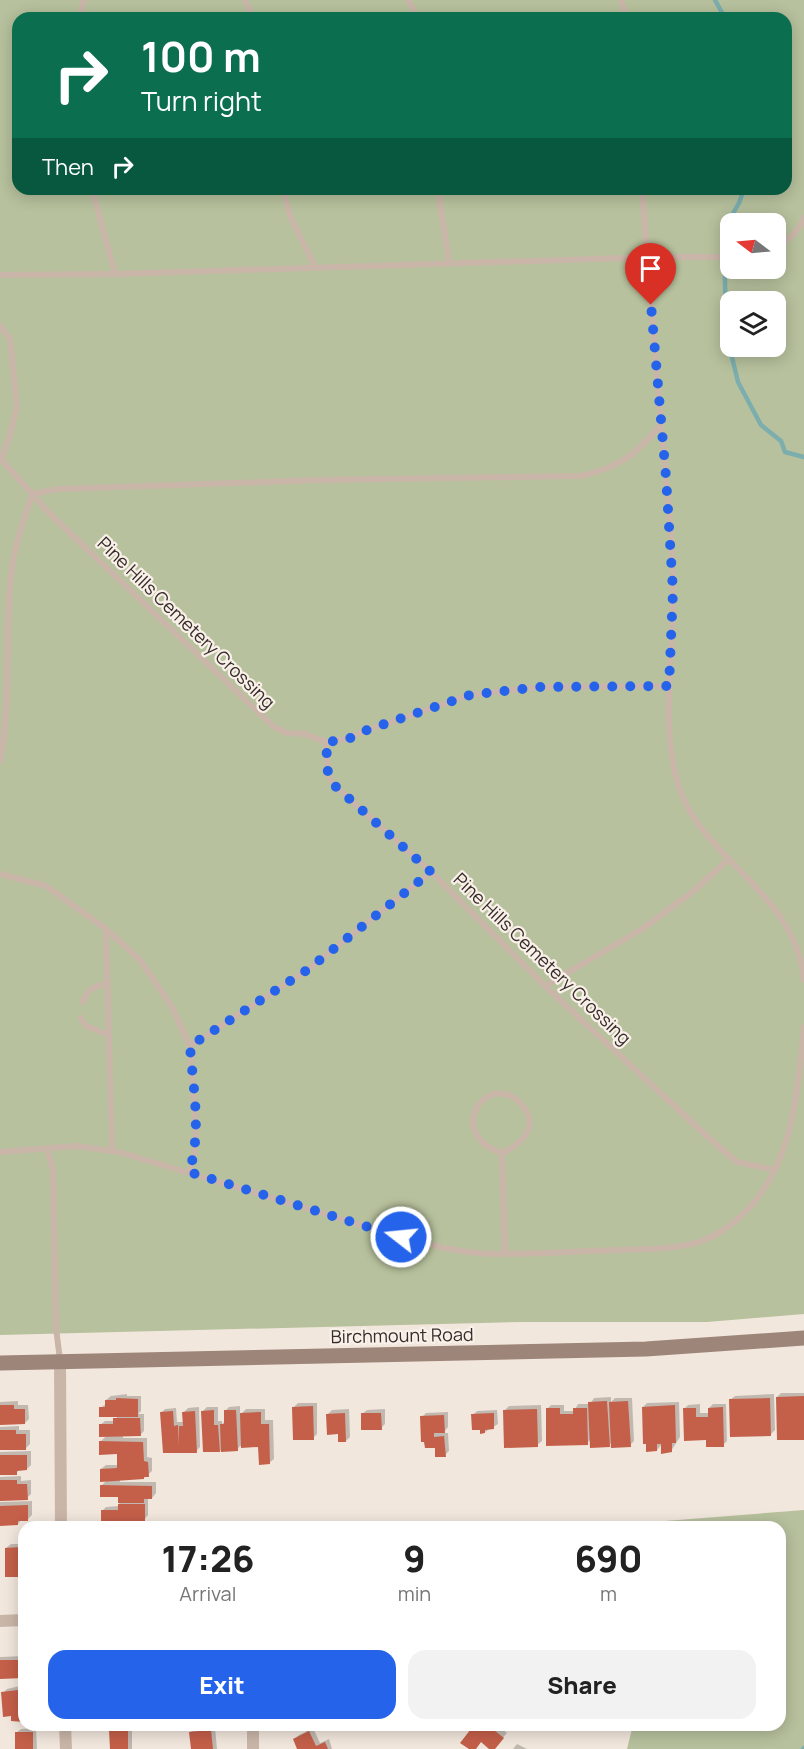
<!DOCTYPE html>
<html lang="en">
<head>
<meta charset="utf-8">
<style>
  :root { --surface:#fff; --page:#f2f2f2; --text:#222; --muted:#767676; --accent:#2563eb }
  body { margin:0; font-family:Manrope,sans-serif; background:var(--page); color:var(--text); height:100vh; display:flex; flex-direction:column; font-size:22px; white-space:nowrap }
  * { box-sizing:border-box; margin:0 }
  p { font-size:20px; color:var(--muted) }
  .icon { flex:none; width:33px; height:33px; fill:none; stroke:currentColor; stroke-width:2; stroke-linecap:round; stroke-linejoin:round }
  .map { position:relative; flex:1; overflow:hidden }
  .details { position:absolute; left:18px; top:1521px; width:768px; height:210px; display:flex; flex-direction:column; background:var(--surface); border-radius:18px; box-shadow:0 3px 15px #0003 }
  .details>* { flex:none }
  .guide { position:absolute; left:12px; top:12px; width:780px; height:183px; border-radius:18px; box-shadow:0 3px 15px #0003; background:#0b6e4f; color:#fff; overflow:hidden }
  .needle { width:39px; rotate:286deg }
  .tools { position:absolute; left:720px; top:213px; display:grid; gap:12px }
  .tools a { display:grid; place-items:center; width:66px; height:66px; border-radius:12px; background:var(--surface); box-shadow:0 3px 15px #0003; font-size:30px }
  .pin { position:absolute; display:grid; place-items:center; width:51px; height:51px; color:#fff; margin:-62px -26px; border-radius:50% 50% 50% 0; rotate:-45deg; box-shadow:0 0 6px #0007 }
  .pin .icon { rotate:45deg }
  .me { position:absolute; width:66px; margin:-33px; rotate:286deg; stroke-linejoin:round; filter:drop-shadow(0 0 4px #0008) }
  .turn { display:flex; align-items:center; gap:21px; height:126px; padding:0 30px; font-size:27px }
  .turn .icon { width:78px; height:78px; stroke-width:2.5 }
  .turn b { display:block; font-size:42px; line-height:51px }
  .then { display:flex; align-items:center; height:57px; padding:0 30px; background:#0003; gap:12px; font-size:22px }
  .eta { display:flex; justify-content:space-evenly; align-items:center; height:102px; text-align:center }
  .eta b { font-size:36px; font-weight:800; line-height:42px }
  .button { display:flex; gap:12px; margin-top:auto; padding:12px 30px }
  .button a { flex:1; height:69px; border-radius:18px; background:var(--accent); color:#fff; font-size:24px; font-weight:800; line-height:69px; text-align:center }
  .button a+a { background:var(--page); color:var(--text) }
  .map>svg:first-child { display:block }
  .green { fill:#b7c19d; fill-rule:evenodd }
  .shadow { fill:#0003 }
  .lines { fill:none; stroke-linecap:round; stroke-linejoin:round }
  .stream { stroke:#7caeae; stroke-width:4.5 }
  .building { fill:#c45f49 }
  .lane { stroke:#cab6a9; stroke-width:6 }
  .street { stroke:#cab6a9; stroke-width:12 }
  .secondary { stroke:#9e857a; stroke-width:15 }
  .route { stroke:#2563eb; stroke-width:10; stroke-dasharray:0 18 }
  .labels { text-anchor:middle; stroke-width:4.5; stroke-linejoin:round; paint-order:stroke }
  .street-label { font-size:18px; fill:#372c29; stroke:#f9f1e9 }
</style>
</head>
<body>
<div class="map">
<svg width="804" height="1749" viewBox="0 0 804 1749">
  <rect width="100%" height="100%" fill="#f2e7dd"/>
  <g class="green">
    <path d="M0,0H804V1314L707,1322H522L0,1335ZM18,18H786V189H18ZM730,224H776V268H730ZM730,302H776V346H730Z"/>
    <path d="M804,1510V1749H627L633,1725H780V1527H652V1522Z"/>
  </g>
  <g class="shadow">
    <path d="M781,1393H804V1438L777,1397Z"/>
    <path d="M127,1394V1396H141V1411L138,1414H144V1431L140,1435H123V1438H147V1457L152,1458V1471L144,1478L120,1479V1482H156V1493L152,1498H148V1515L144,1520L102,1511L106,1507L119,1506L120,1496L101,1486L107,1480L101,1469L106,1465H119V1453L101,1441L107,1435L100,1425L105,1421H115L118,1415L100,1408L106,1404V1400L111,1396Z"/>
    <path d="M774,1394L775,1430L771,1434L730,1400L735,1396Z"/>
    <path d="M611,1397V1402L615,1398H632L634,1441L630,1445L612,1442L609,1445L591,1439L587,1443L547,1409L551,1405H564V1411H574L578,1404H590L594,1398Z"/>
    <path d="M18,1401V1405H28L29,1419L25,1423H0V1402Z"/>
    <path d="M679,1402L680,1437L671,1451L662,1444L657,1450L643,1407L647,1403Z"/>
    <path d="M298,1403H317V1434L313,1438L294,1407Z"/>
    <path d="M700,1404V1413H709V1408L713,1404H726L727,1441L723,1445L707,1439L684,1409L688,1405Z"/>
    <path d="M541,1405L542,1441L537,1445L505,1410L509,1406Z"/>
    <path d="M240,1406V1415L246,1409H265V1420H273L274,1459L269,1463L259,1446H240L237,1450L204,1451L203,1411L207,1407H218V1421H222V1424L225,1421V1411L229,1407Z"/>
    <path d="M199,1407L200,1447L196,1451L165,1452L161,1413L165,1409L176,1408L177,1422H184V1412L188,1408Z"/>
    <path d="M349,1409L350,1437L346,1441L328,1414L332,1410Z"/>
    <path d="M385,1409V1424L381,1428L362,1414L367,1410Z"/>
    <path d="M497,1410L498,1424L485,1432L473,1415L477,1411Z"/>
    <path d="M448,1412V1427L443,1433H448L449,1451L445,1455L436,1446L422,1417L426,1413Z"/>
    <path d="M19,1426V1430H30V1444L26,1448L0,1449V1427Z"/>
    <path d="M31,1451V1465L27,1469H20L16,1473L0,1474V1452Z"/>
    <path d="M21,1476V1481L31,1480V1494L27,1498L0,1499V1477Z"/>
    <path d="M32,1501V1515L28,1519H22L18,1524H0V1502Z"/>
    <path d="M11,1544H24L23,1575L6,1548Z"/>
    <path d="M24,1656V1676L0,1677V1657Z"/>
    <path d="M24,1685V1719L12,1715L3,1693L7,1689Z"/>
    <path d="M476,1725H497L507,1733L493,1749L481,1741L474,1749H471Z"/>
    <path d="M132,1726V1749H111V1731L115,1727Z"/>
    <path d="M215,1727L217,1749H192L191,1732L195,1728Z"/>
    <path d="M36,1728L37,1749H17L16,1733L21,1729Z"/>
    <path d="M313,1728L320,1743L329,1739L332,1749H299L294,1739L299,1735Z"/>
    <path d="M517,1744L527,1749H513Z"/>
  </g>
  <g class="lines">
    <g class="stream">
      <path d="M715,0L725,18"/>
      <path d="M744,189L739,203L724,229L726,333L738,382L761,425L781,441L785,452L804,457"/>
      <path d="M803,1749L804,1748"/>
    </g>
  </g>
  <g class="building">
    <path d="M804,1396V1440H777L776,1397Z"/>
    <path d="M116,1398L138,1399V1417H99V1407H105V1400H116Z"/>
    <path d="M770,1398L771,1436L730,1437L729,1399Z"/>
    <path d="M607,1401L610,1447L590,1448L588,1402Z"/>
    <path d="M628,1401L631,1447L611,1448L609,1402Z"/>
    <path d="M0,1405H14V1409H25V1424L0,1425Z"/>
    <path d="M675,1405L676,1443H672V1452L661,1454V1444H657V1451L646,1452V1444H643L642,1407Z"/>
    <path d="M313,1406L314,1440H293L292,1407Z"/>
    <path d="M723,1407L724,1447H706V1440L684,1441L683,1408H696V1417H708V1408Z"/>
    <path d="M546,1408H560V1414H573V1408H587L588,1445L546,1446Z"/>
    <path d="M537,1409L538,1447L504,1448L503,1410Z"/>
    <path d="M214,1410V1425H218L220,1452H203L201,1411Z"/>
    <path d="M224,1410H236L238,1451L221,1452L220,1424H224Z"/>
    <path d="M173,1411L174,1426L178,1425L179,1446V1426H183L182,1412L195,1411L197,1453H163L160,1412Z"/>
    <path d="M261,1412V1424H269L270,1464L259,1465L258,1447L241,1448L240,1413Z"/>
    <path d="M345,1413L346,1442H338V1434L327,1435L326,1414Z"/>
    <path d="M361,1413H381L382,1430H361Z"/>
    <path d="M494,1413V1429L485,1430V1433L480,1434V1430H472L471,1414Z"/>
    <path d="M444,1415L445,1433H434V1437L444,1436L446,1457H435V1448H425L424,1442H421L420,1416Z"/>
    <path d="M113,1418H140L141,1436L99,1437V1424H113Z"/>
    <path d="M0,1430H16V1434H26V1450H0Z"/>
    <path d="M99,1441L143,1442L144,1461L148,1462L149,1477H144V1479L100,1482V1469L117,1468V1454L99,1455Z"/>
    <path d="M0,1455H27V1470L17,1471V1475H0Z"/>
    <path d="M0,1480H17V1484H27L28,1500L0,1501Z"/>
    <path d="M100,1485L152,1486V1499H144V1503H118V1497H100Z"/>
    <path d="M118,1504H145V1521L101,1523V1510H118Z"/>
    <path d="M28,1505V1521H18V1525L0,1526V1506Z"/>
    <path d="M23,1547V1577H5V1548Z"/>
    <path d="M0,1660H24V1678L0,1679Z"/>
    <path d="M18,1688L24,1690V1722L11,1721V1716L3,1717L1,1692L18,1690Z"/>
    <path d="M474,1725H491L490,1727L504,1738L495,1749H489L481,1742L476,1749H469L460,1743Z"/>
    <path d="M109,1730H128V1749H110Z"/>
    <path d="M211,1730L213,1749H191L189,1732Z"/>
    <path d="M309,1731L316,1746L325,1742L328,1749H297L293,1739Z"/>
    <rect x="15" y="1732" width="18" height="17"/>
  </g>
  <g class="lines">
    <g class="lane">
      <path d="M245,0L253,18"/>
      <path d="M408,0L418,18"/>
      <path d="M621,0L627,18"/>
      <path d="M79,18L84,0"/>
      <path d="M92,189L115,274"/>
      <path d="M283,189L290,216L315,267"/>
      <path d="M438,189L449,263"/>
      <path d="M642,189C648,267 654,346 661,424C666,479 673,536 673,592C674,653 661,716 676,777C695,858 795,888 804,980"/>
      <path d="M776,249C787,240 799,232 804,218"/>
      <path d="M0,275L115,274L657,257H730"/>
      <path d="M0,326L10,339L17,407L9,438L1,459"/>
      <path d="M0,460L1,459L49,513L274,727L287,733L305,734L326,742L328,775L334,785L431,872L545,986L710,1139L737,1162L775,1170"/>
      <path d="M32,494L58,489L318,480L581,476C620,467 636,455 661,424"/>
      <path d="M326,742L346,739L367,730L470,695L539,687L669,686"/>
      <path d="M0,761C13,696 3,627 13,561C17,539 25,516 32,494"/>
      <path d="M0,874L46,886L106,929L140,960L172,1007L190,1046L196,1129L194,1159L189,1172"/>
      <path d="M106,929L112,1151"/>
      <path d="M545,986L642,929L691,893L729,859"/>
      <path d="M83,1002C88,988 94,987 108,983"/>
      <path d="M81,1018L86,1026L109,1035"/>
      <path d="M190,1046L307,970L431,872"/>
      <path d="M47,1149L53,1170L56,1328L60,1360"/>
      <path d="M0,1152L77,1146L119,1152L385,1232C415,1241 446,1250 478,1253C515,1256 553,1252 591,1251C623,1249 659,1251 691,1244C710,1240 727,1229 741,1216C794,1167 797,1093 804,1027"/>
      <path d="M502,1153C523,1144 541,1124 520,1103C516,1099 511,1094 504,1094C474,1089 454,1138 502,1153L505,1254"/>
    </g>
    <g class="street">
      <path d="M60,1362L61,1527"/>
      <path d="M0,1621L24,1620"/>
      <path d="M65,1725L66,1749"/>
      <path d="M253,1725V1749"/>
    </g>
    <path class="secondary" d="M0,1363L646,1349L804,1338"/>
  </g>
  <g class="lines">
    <path class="route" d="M401,1237L189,1172C202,1133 193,1087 190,1046L307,970L431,872L334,785L328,774L326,742L346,740L367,730L470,695L539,687L669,686L673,591L666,477L651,305"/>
  </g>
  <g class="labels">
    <g class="street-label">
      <text transform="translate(186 623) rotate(44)" y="6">Pine Hills Cemetery Crossing</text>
      <text transform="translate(542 959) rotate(44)" y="6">Pine Hills Cemetery Crossing</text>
      <text transform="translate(402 1336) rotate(-1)" y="6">Birchmount Road</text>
    </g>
  </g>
</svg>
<div class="tools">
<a><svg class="needle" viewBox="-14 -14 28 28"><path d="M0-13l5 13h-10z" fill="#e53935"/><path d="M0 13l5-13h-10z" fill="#767676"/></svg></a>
<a><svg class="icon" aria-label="layers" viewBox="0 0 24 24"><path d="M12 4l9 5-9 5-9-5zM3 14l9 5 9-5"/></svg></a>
</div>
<div class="pin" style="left:651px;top:305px;background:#d93025"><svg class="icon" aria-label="arrive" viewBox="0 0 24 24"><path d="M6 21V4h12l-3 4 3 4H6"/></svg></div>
<svg class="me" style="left:401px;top:1237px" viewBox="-20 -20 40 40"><circle r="17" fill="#2563eb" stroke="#fff" stroke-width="3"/><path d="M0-11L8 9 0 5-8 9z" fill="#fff"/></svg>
<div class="guide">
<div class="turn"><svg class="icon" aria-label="right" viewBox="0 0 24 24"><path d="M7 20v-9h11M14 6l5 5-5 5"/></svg><div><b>100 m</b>Turn right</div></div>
<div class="then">Then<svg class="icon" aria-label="right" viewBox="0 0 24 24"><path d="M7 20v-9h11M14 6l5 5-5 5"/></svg></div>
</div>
<section class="details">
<div class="eta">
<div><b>17:26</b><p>Arrival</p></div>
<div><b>9</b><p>min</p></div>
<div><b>690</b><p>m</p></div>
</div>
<div class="button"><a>Exit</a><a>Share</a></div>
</section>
</div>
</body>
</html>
